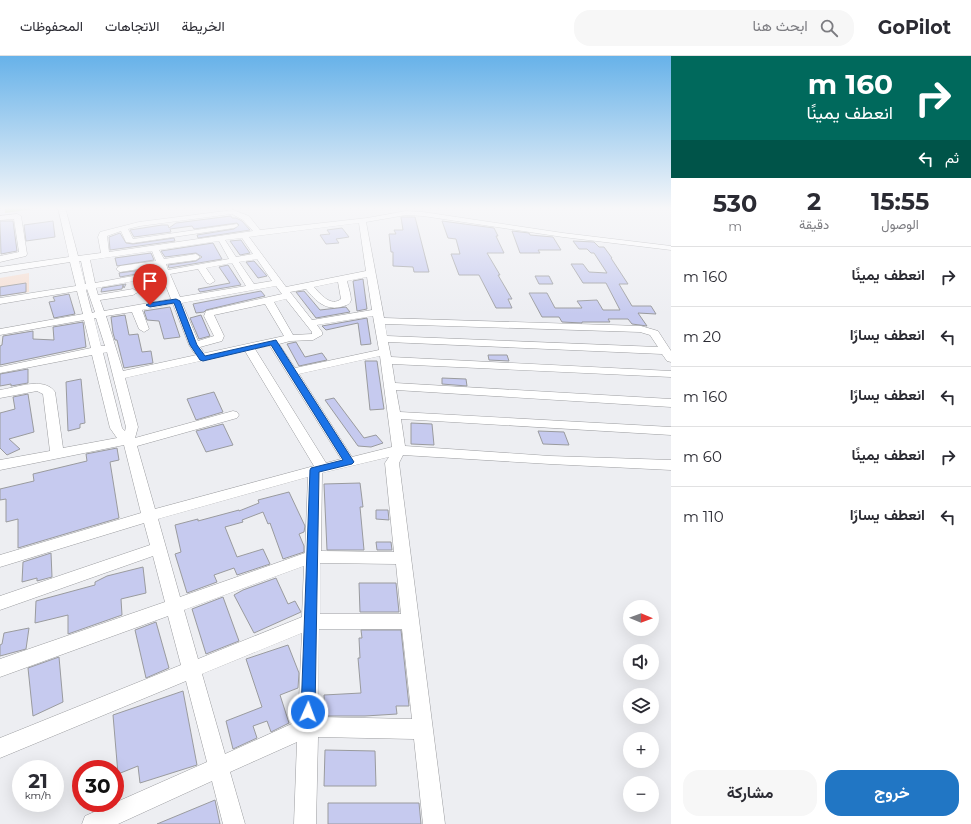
<!DOCTYPE html>
<html lang="ar">
<head>
<meta charset="utf-8">
<style>
  :root { --surface:#fff; --page:#f7f7f7; --text:#2b2b33; --muted:#7c7c81; --line:#e1e1e2; --accent:#2176c4 }
  body { margin:0; font-family:Montserrat,Vazirmatn,sans-serif; background:var(--page); color:var(--text); direction:rtl; height:100vh; display:flex; flex-direction:column; font-size:15px; white-space:nowrap }
  * { box-sizing:border-box; margin:0 }
  p { font-size:13px; color:var(--muted) }
  .icon { flex:none; width:22px; height:22px; fill:none; stroke:currentColor; stroke-width:2; stroke-linecap:round; stroke-linejoin:round }
  .map { position:relative; flex:1; overflow:hidden; direction:ltr }
  .side { display:flex; flex-direction:column; background:var(--surface); width:300px }
  .side>* { flex:none }
  .banner { background:#00695c; color:#fff; overflow:hidden }
  .needle { width:26px; rotate:91deg }
  .buttons { position:absolute; left:623px; top:544px; display:grid; gap:8px }
  .buttons a { display:grid; place-items:center; width:36px; height:36px; border-radius:50%; background:var(--surface); box-shadow:0 4px 16px #0002; font-size:20px }
  .speed { position:absolute; left:12px; top:704px; display:flex; gap:8px; font-size:20px; font-weight:700; text-align:center }
  .speed>* { display:grid; place-content:center; width:52px; height:52px; border-radius:50%; background:var(--surface); box-shadow:0 4px 16px #0002; line-height:1 }
  .speed small { font-size:10px; font-weight:400 }
  .speed .limit { border:6px solid #d22; background:#fff; color:#111 }
  .pin { position:absolute; display:grid; place-items:center; width:34px; height:34px; color:#fff; margin:-41px -17px; border-radius:50% 50% 50% 0; rotate:-45deg; box-shadow:0 0 4px #0007 }
  .pin .icon { rotate:45deg }
  .me { position:absolute; width:44px; margin:-22px; rotate:2deg; stroke-linejoin:round; filter:drop-shadow(0 0 3px #0008) }
  .turn { display:flex; align-items:center; gap:14px; height:84px; padding:0 12px; font-size:18px }
  .turn .icon { width:52px; height:52px; stroke-width:2.5 }
  .turn b { display:block; font-size:28px; line-height:34px }
  .then { display:flex; align-items:center; height:38px; padding:0 12px; background:#0003; gap:8px; font-size:15px }
  .eta { display:flex; justify-content:space-evenly; align-items:center; height:68px; text-align:center }
  .eta b { font-size:24px; font-weight:700; line-height:28px }
  .primary-button { display:flex; gap:8px; margin-top:auto; padding:8px 12px }
  .primary-button a { flex:1; height:46px; border-radius:16px; background:var(--accent); color:#fff; font-size:16px; font-weight:700; line-height:46px; text-align:center }
  .primary-button a+a { background:var(--page); color:var(--text) }
  ul { padding:0; list-style:none }
  li { display:flex; align-items:center; gap:12px; height:60px; padding:0 12px; border-top:1px solid var(--line) }
  li div { flex:1 }
  li b { display:block; font-size:15px }
  li em { font-style:normal }
  header { display:flex; align-items:center; gap:24px; box-sizing:border-box; height:56px; padding:0 20px; background:var(--surface); border-bottom:1px solid var(--line) }
  header strong { font-size:19px }
  nav { display:flex; gap:22px; margin-inline-start:auto; font-size:14px }
  .search { width:280px; height:36px; background:var(--page); display:flex; align-items:center; gap:10px; box-sizing:border-box; padding:0 14px; border-radius:16px; color:var(--muted); font-size:15px }
  main { display:flex; flex:1; min-height:0 }
  .map>svg:first-child { display:block }
  .medical { fill:#f6dfd3 }
  .green { fill:#b9d18a }
  .building { fill:#c6caef; stroke:#9a9b9e }
  .lines { fill:none; stroke-linecap:round; stroke-linejoin:round }
  .minor-casing { stroke:#9c9da0; stroke-width:1 }
  .minor { fill:#fff; fill-rule:evenodd }
  .route { fill:#1a73e8; stroke:#114b97 }
</style>
</head>
<body>
<header>
<strong>GoPilot</strong>
<div class="search"><svg class="icon" aria-label="search" viewBox="0 0 24 24"><circle cx="10" cy="10" r="6"/><path d="M15 15l6 6"/></svg>ابحث هنا</div>
<nav><a>الخريطة</a><a>الاتجاهات</a><a>المحفوظات</a></nav>
</header>
<main>
<section class="side">
<div class="banner">
<div class="turn"><svg class="icon" aria-label="right" viewBox="0 0 24 24"><path d="M7 20v-9h11M14 6l5 5-5 5"/></svg><div><b>160 m</b>انعطف يمينًا</div></div>
<div class="then">ثم<svg class="icon" aria-label="left" viewBox="0 0 24 24"><path d="M17 20v-9H6M10 6l-5 5 5 5"/></svg></div>
</div>
<div class="eta">
<div><b>15:55</b><p>الوصول</p></div>
<div><b>2</b><p>دقيقة</p></div>
<div><b>530</b><p>m</p></div>
</div>
<ul>
<li><svg class="icon" aria-label="right" viewBox="0 0 24 24"><path d="M7 20v-9h11M14 6l5 5-5 5"/></svg><div><b>انعطف يمينًا</b></div><em>160 m</em></li>
<li><svg class="icon" aria-label="left" viewBox="0 0 24 24"><path d="M17 20v-9H6M10 6l-5 5 5 5"/></svg><div><b>انعطف يسارًا</b></div><em>20 m</em></li>
<li><svg class="icon" aria-label="left" viewBox="0 0 24 24"><path d="M17 20v-9H6M10 6l-5 5 5 5"/></svg><div><b>انعطف يسارًا</b></div><em>160 m</em></li>
<li><svg class="icon" aria-label="right" viewBox="0 0 24 24"><path d="M7 20v-9h11M14 6l5 5-5 5"/></svg><div><b>انعطف يمينًا</b></div><em>60 m</em></li>
<li><svg class="icon" aria-label="left" viewBox="0 0 24 24"><path d="M17 20v-9H6M10 6l-5 5 5 5"/></svg><div><b>انعطف يسارًا</b></div><em>110 m</em></li>
</ul>
<div class="primary-button"><a>خروج</a><a>مشاركة</a></div>
</section>
<div class="map">
<svg width="671" height="768" viewBox="0 0 671 768">
  <rect width="100%" height="100%" fill="#edeef2"/>
  <path class="medical" d="M29,217V236L0,240V222Z"/>
  <path class="green" d="M5,151H49L5,157Z"/>
  <g class="building">
    <path d="M231,160L232,162H236L242,165L250,174L198,182L197,179L234,173L239,169L237,167L194,173L192,170L170,173L171,176L134,181L130,174L162,169H168L169,172L176,167Z"/>
    <path d="M401,161H415L429,216H414L413,211L393,210V196H391L389,178H396L394,174H403Z"/>
    <path d="M0,165H13L17,195L1,198Z"/>
    <path d="M53,165L55,181L26,185L24,169Z"/>
    <path d="M442,165L494,172L498,180H496L504,197H487L500,219H498L512,243H508L512,252H496L479,219H459L451,198H460L456,183L448,182Z"/>
    <path d="M342,172L349,181L336,183L339,187L326,188L320,179L330,178L327,174Z"/>
    <path d="M512,175L529,177L530,179L553,181L561,194H538L540,197H520Z"/>
    <path d="M120,177L126,187L133,188L174,182L175,185L110,194L109,181Z"/>
    <path d="M241,184L245,190L250,197L240,199L230,185Z"/>
    <path d="M573,185L594,186L599,191H604L612,202H611L628,228H619L632,250H651L656,258L638,257L647,270L632,268L628,263H608L610,266H582V267L562,266L559,261H542L529,237H547L555,252H582L577,245L597,244L603,254H620L606,227H583L571,208H583L589,216L607,217L594,197H591L587,193H579Z"/>
    <path d="M213,187L222,203L169,212L168,209L196,205L202,201L196,197L165,201L161,195Z"/>
    <path d="M151,197L154,204L117,210L115,202Z"/>
    <path d="M254,205L267,220L258,222L246,206Z"/>
    <path d="M228,209L241,229L200,236L198,233L230,227L219,211Z"/>
    <path d="M157,212L158,214L120,221L119,217Z"/>
    <path d="M535,220H549L553,228H539Z"/>
    <path d="M363,223L367,253L357,255L353,225Z"/>
    <path d="M26,227V236L0,240V231Z"/>
    <path d="M126,228L124,232L123,229L122,233L101,236L102,232Z"/>
    <path d="M261,235L265,240L206,254L204,256L196,257L193,248Z"/>
    <path d="M304,235L320,254L346,251L350,256L316,262L296,236Z"/>
    <path d="M69,238L75,258L54,262L49,246L55,245L53,241Z"/>
    <path d="M170,251L180,281L164,283L159,265L147,264L144,255Z"/>
    <path d="M125,259L129,279L138,278L142,296L151,295L153,307L124,312L117,284H115L113,277L111,261Z"/>
    <path d="M201,259L210,280L199,283L190,262Z"/>
    <path d="M367,262L371,288L361,289L358,267L326,274L322,270Z"/>
    <path d="M83,266L86,291L0,309V290L2,289L3,280L33,275V283L54,284L53,271Z"/>
    <path d="M296,286L305,301L322,297L327,304L299,310L287,288Z"/>
    <path d="M488,299H507L509,305L489,304Z"/>
    <path d="M365,305H377L384,353L370,354Z"/>
    <path d="M28,313V327L11,330V328L0,330V318Z"/>
    <path d="M442,322L466,323L467,330L442,328Z"/>
    <path d="M81,323L85,367L80,368V372L68,375L66,326Z"/>
    <path d="M214,336L223,356L196,364L187,343Z"/>
    <path d="M28,338L34,376L9,383L20,393L7,399L0,392V357L15,353L13,341Z"/>
    <path d="M334,342L364,382L376,379L383,387L371,391L358,390L325,344Z"/>
    <path d="M411,367L432,368L434,389L411,388Z"/>
    <path d="M223,368L233,389L206,396L196,375Z"/>
    <path d="M538,375L564,376L569,389L543,388Z"/>
    <path d="M117,392L119,404L110,406L119,462L18,492V463L6,466V443L0,444V433L34,425L33,418L87,405L86,398Z"/>
    <path d="M360,427L363,451H360L364,494H327L324,428Z"/>
    <path d="M289,436L305,470L304,476L299,478L304,490V496L283,503L270,467L268,468L263,456L242,464L243,466L225,471L237,501L263,493L270,508L237,519L234,512L214,519L217,526L187,537L175,498L181,496L175,469L198,463V465L239,454V455L259,447L258,444Z"/>
    <path d="M376,454H388L389,464L376,463Z"/>
    <path d="M376,486H391L392,494H377Z"/>
    <path d="M51,497L52,521L37,525V522L22,526L23,506Z"/>
    <path d="M143,511L146,537L121,543L122,559L68,578V559L35,567L36,545L95,529V526L107,520Z"/>
    <path d="M276,522L288,548L295,545L301,556L254,577L234,539L243,534Z"/>
    <path d="M359,527H396L399,556H360Z"/>
    <path d="M223,541L239,585L206,598L192,553Z"/>
    <path d="M156,566L169,612L146,622L135,574Z"/>
    <path d="M29,572L26,593L0,600V589L2,588L4,577Z"/>
    <path d="M361,574H401L409,650H396L397,658L365,660H325L324,639L361,637L358,602H360L359,582H362Z"/>
    <path d="M288,589L299,617L298,632L280,639L289,667L271,676L267,665L253,670L257,682L233,693L226,665L262,651L246,603Z"/>
    <path d="M59,601L63,646L33,660L28,612Z"/>
    <path d="M183,635L197,709L140,727L138,710L118,718L113,659Z"/>
    <path d="M325,694L375,695L376,730H324Z"/>
    <path d="M215,744L220,768H157Z"/>
    <path d="M328,747H419L421,768H328Z"/>
  </g>
  <g class="lines">
    <g class="minor-casing">
      <g id="minor">
        <path d="M58,151H65L78,200L101,197L98,181L100,176L139,166L233,154L249,160L260,174L367,162L406,155L423,156L563,177L671,190V194L563,181L423,160L406,159L366,166L384,262L641,270L658,275L671,295V306L667,305L662,298L388,286L391,301L671,315V321L392,308L395,327L671,343V351L396,334L400,356L671,371V379L401,363L405,390L550,400L671,404V414L550,408L403,399L399,407L445,768H423L414,683L318,681L316,768H294L297,686L230,716L245,768H223L212,725L118,768H82L85,760L207,706L186,625L0,702V682L181,609L168,560L0,621V603L165,546L153,500L0,554V540L150,489L144,467L0,511V499L141,457L124,389L0,414V404L50,395L43,338L37,335L0,342V334C15,332 44,320 55,336L63,392L117,382L110,372L92,299L0,317V311L91,292L84,264L0,279V273L83,258L77,235L0,248V242L76,230L70,206L0,217V211L69,201ZM232,158L243,164L253,175L109,196L107,180L121,175L126,186L133,187L234,172L238,170L237,168L133,183L128,173L140,170ZM359,167L366,215L286,231L249,181ZM242,182L253,198L236,201L225,184ZM219,185L229,203L168,214L166,208L196,204L200,201L196,198L164,203L159,194ZM152,195L156,205L120,210L116,213L120,216L158,210L160,215L95,227L90,204ZM257,203L272,225L254,228L239,206ZM79,205H81L86,228H85ZM232,207L246,230L180,241L170,218L198,213L207,227L210,228L215,225L206,212ZM162,220L171,243L104,255L100,244L133,239L138,236L133,233L98,239L96,232ZM367,221L372,254L312,264L290,236L306,233C316,245 326,256 344,250C347,249 350,248 351,244C351,238 348,230 347,225ZM338,226L341,243C331,251 321,239 314,231ZM276,230L282,238L206,255L204,260L214,280L198,285L182,247ZM87,233L95,256L92,257L86,234ZM286,243L312,276V278L293,279L274,246ZM173,248L189,289L194,297H202L203,295L200,291L222,285L224,280L214,259L265,248L284,280L123,315L106,260L132,256L139,273L144,276L149,273L142,254ZM373,260L379,294L295,312L279,288L290,285L313,284L322,279V276L317,269ZM94,262H96L105,290H101ZM385,268L640,276L650,279L658,291L387,280ZM270,290L341,403L326,407L255,293ZM245,295L314,410L155,453L137,390L237,362L239,359L237,356L233,355L135,382L138,371L125,322ZM107,296L126,371L125,375L122,372L103,297ZM380,300L392,391L352,401L299,318ZM389,401L385,407L394,496L321,495L322,417ZM308,421L305,497L180,541L158,463ZM320,507L396,508L401,558H320ZM304,510L302,561L198,603L184,554ZM319,573H402L412,663L318,661ZM302,577L298,665L225,698L202,618Z"/>
        <path d="M17,158L21,160L27,198L26,200L0,206V200L19,196L14,163L0,164V160Z"/>
      </g>
    </g>
    <use href="#minor" class="minor"/>
  </g>
  <linearGradient id="sky" x2="0" y2="1"><stop stop-color="#67b2e9"/><stop offset="0.59" stop-color="#f7f7f9"/><stop offset="1" stop-color="#f7f7f9" stop-opacity="0"/></linearGradient>
  <rect width="671" height="258" fill="url(#sky)"/>
  <path class="route" d="M176,243L180,245L197,289L205,300L276,284L354,406L352,408L319,416L315,656L313,661L308,663L303,661L301,656L310,414L311,412L343,404L271,289L203,305L200,304L190,289L174,247L150,251L146,249L150,247Z"/>
</svg>
<div class="buttons">
<a><svg class="needle" viewBox="-14 -14 28 28"><path d="M0-13l5 13h-10z" fill="#e53935"/><path d="M0 13l5-13h-10z" fill="#7c7c81"/></svg></a>
<a><svg class="icon" aria-label="sound" viewBox="0 0 24 24"><path d="M4 9h4l5-4v14l-5-4H4zM17 9q2 3 0 6"/></svg></a>
<a><svg class="icon" aria-label="layers" viewBox="0 0 24 24"><path d="M12 4l9 5-9 5-9-5zM3 14l9 5 9-5"/></svg></a>
<a>+</a>
<a>−</a>
</div>
<div class="speed"><div>21<small>km/h</small></div><div class="limit">30</div></div>
<div class="pin" style="left:150px;top:249px;background:#d93025"><svg class="icon" aria-label="arrive" viewBox="0 0 24 24"><path d="M6 21V4h12l-3 4 3 4H6"/></svg></div>
<svg class="me" style="left:308px;top:656px" viewBox="-20 -20 40 40"><circle r="17" fill="#1a73e8" stroke="#fff" stroke-width="3"/><path d="M0-11L8 9 0 5-8 9z" fill="#fff"/></svg>
</div>
</main>
</body>
</html>
